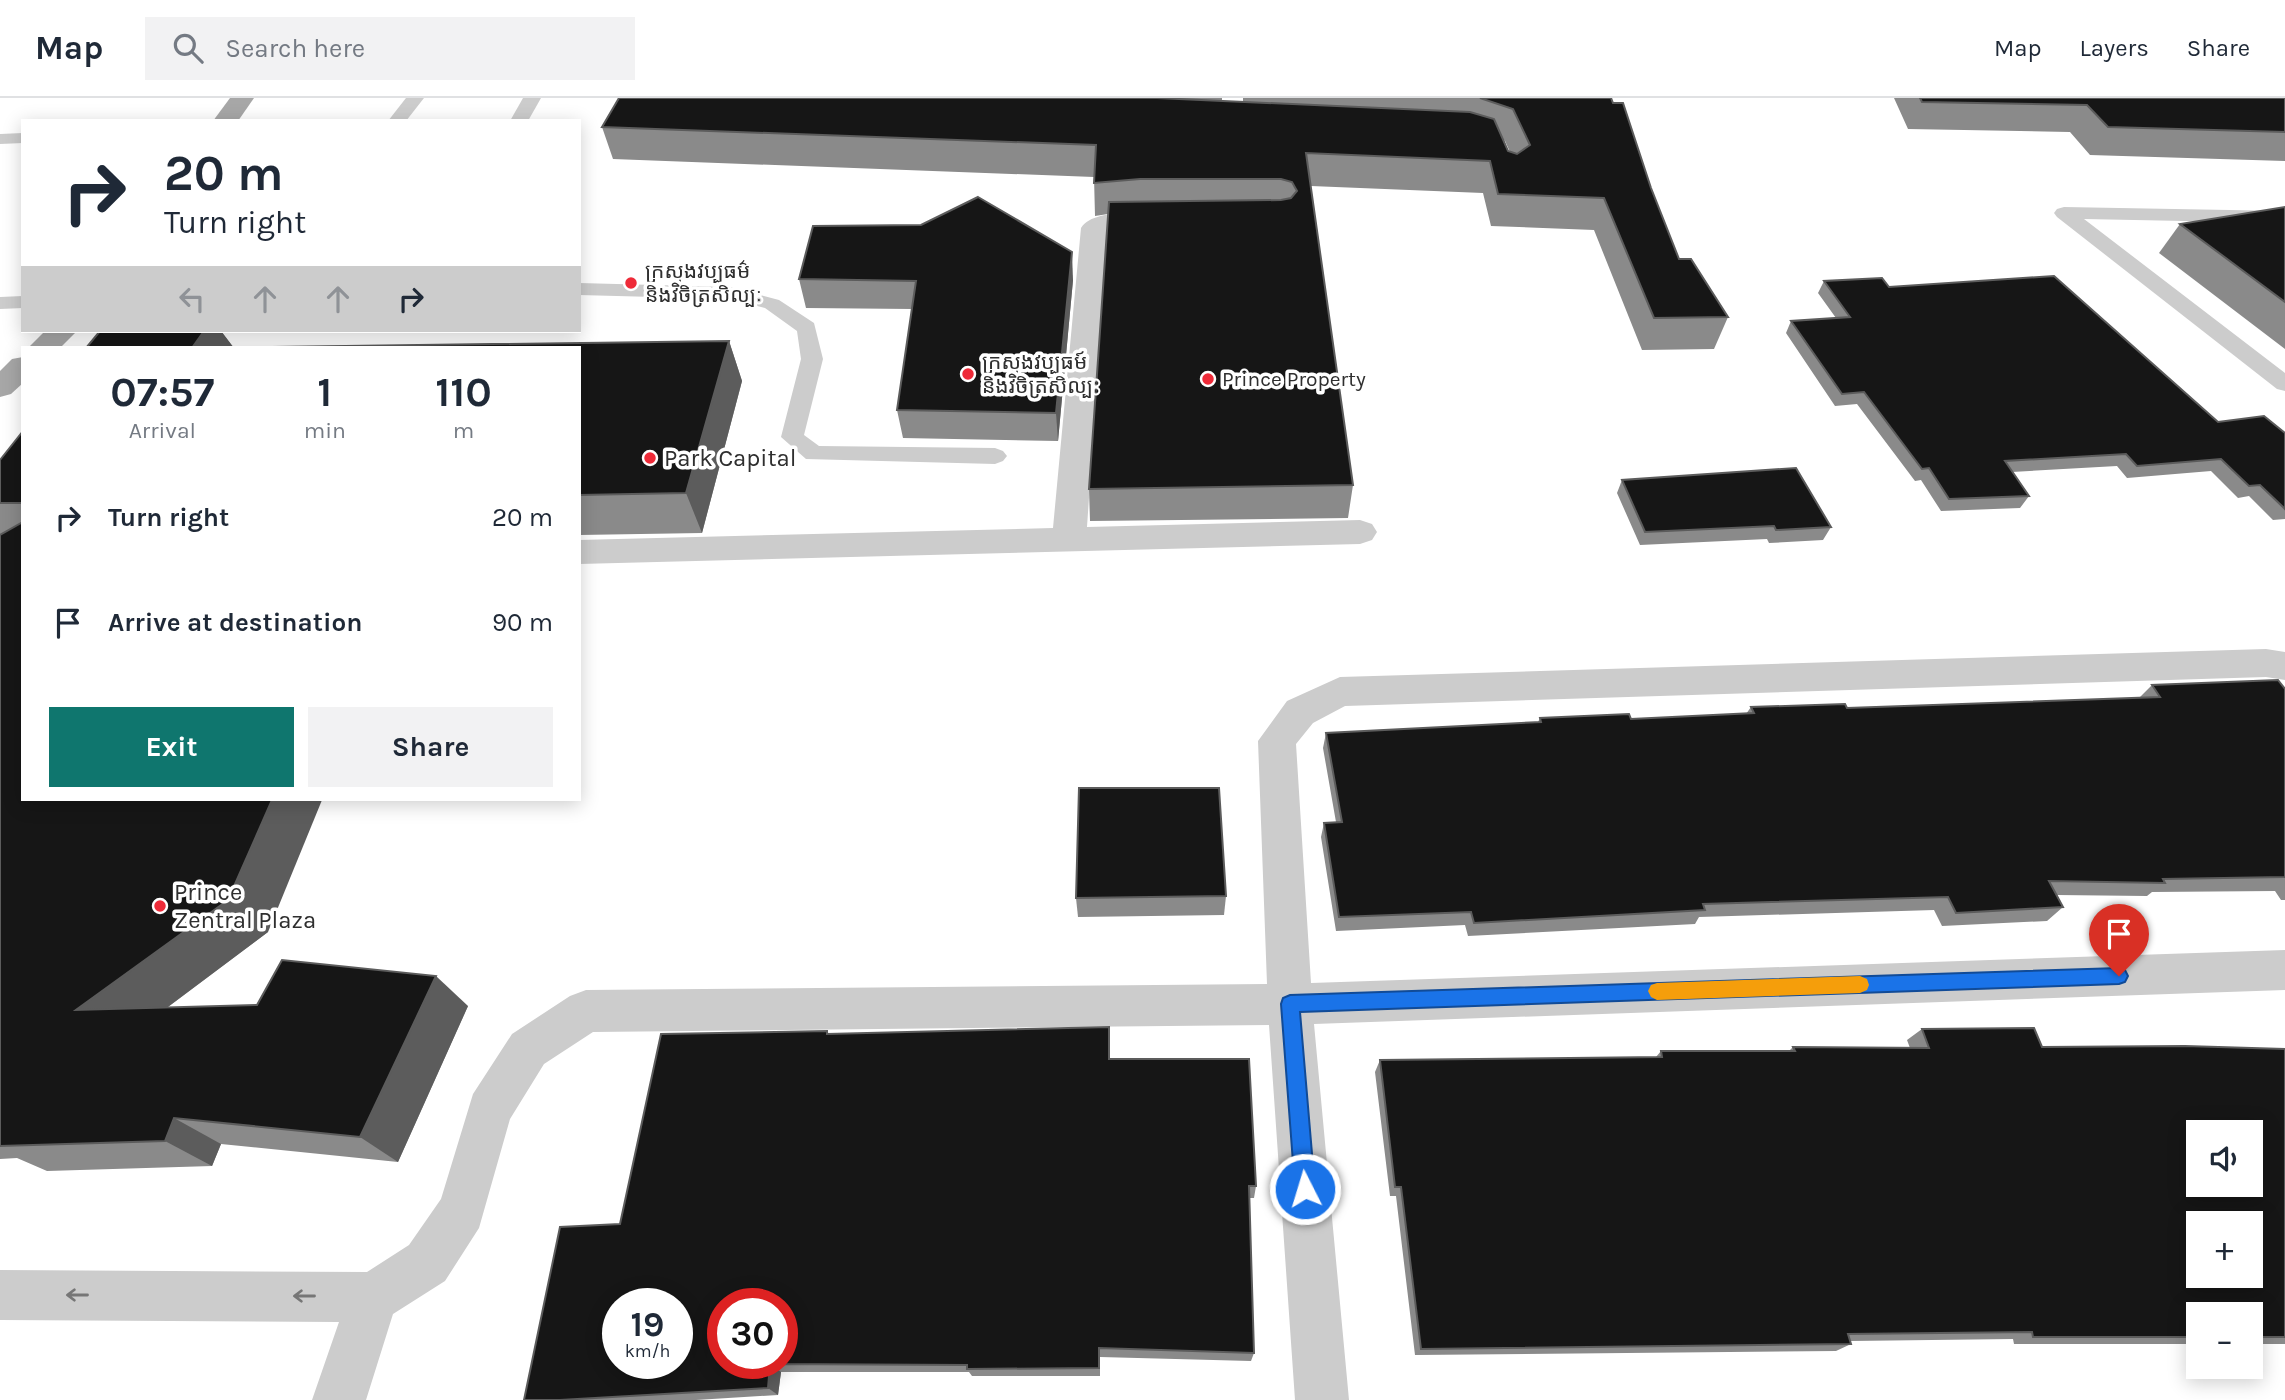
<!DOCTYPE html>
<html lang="en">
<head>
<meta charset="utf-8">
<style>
  :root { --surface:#fff; --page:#f2f2f3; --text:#1f2937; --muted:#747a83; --line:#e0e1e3; --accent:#0f766e }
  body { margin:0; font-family:Karla,"Noto Sans Khmer",sans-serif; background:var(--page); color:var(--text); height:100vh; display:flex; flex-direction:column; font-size:26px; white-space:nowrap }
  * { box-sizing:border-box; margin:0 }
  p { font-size:23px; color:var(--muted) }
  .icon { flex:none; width:38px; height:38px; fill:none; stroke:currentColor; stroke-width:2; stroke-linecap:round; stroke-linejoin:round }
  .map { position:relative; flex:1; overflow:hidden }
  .details { position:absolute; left:21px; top:248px; width:560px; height:455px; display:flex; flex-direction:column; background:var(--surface); border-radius:0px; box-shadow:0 4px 18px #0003 }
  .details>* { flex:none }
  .hud { position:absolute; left:21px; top:21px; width:560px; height:214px; border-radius:0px; box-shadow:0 4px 18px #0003; background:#fff; color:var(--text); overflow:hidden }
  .fabs { position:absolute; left:2186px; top:1022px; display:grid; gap:14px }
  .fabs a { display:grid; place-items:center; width:77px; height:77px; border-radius:0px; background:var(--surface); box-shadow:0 4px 18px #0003; font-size:35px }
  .speed { position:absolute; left:602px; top:1190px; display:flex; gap:14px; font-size:35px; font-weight:700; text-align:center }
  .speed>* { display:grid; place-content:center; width:91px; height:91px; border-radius:50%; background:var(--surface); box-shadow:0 4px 18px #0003; line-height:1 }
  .speed small { font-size:18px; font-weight:400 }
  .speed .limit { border:10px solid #d22; background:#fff; color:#111 }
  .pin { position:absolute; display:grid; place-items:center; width:60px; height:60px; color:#fff; margin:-72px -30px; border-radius:50% 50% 50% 0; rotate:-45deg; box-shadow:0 0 7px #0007 }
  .pin .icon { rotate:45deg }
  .me { position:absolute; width:77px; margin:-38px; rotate:355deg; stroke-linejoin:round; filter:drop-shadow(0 0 5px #0008) }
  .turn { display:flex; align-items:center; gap:24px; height:147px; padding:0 28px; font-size:32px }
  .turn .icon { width:91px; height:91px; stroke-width:2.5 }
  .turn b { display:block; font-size:49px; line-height:60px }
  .lanes { display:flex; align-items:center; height:66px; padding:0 28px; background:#0003; justify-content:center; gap:35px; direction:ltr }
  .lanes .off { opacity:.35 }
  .eta { display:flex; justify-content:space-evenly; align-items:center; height:119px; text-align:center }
  .eta b { font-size:42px; font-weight:700; line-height:49px }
  .button { display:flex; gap:14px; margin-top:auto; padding:14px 28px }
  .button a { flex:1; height:80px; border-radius:0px; background:var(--accent); color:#fff; font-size:28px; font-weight:700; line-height:80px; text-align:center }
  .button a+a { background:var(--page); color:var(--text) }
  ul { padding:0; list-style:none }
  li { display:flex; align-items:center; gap:21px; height:105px; padding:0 28px }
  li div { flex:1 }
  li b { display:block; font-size:26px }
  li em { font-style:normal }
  header { display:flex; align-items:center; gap:42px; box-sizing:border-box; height:98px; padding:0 35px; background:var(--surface); border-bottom:2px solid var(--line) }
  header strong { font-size:33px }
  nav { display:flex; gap:38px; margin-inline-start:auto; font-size:24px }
  .search { width:490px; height:63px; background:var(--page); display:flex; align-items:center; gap:18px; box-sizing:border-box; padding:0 24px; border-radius:0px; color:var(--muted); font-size:26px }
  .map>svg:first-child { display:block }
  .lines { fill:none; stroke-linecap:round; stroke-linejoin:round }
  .service { fill:#ccc; fill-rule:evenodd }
  .minor { fill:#ccc; fill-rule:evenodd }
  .primary { fill:#a7a7a7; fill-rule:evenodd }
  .wall { fill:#8a8a8a; fill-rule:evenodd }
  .shaded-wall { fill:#5c5c5c }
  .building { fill:#161616; stroke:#5c5c5c; stroke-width:2; fill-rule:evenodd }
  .oneway { stroke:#767676 }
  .route { fill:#1a73e8; stroke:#114b97; stroke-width:2 }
  .slow { fill:#f59e0b }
  .poi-dot { fill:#ee2a38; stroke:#fff; stroke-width:2.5 }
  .labels { text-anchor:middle; stroke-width:7; stroke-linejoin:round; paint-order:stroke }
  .far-poi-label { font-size:21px; fill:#2f2f2f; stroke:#fff; text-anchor:start }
  .poi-label { font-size:24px; fill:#2f2f2f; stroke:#fff; text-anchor:start }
</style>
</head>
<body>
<header>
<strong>Map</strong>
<div class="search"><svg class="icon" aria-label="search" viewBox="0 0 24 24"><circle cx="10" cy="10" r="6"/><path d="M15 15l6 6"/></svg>Search here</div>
<nav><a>Map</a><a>Layers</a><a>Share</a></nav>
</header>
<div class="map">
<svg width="2285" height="1302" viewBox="0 0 2285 1302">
  <rect width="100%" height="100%" fill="#fff"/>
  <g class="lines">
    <g class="service">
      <path d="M406,0H424L406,23H388Z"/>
      <path d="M523,0H541L528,23H510Z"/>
      <path d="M23,35V45L0,46V36Z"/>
      <path d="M2064,109L2285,113V125L2084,121L2285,275V293L2277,291L2057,119L2054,115L2057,111Z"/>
      <path d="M579,185L730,189L779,202L814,225L823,261L804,337L819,348L995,350L1003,353L1007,358L1003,363L995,366L806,361L781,339L801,261L797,233L765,210L730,201L579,197Z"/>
      <path d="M23,198V210L0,211V199Z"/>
    </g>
    <g class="minor">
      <path d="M1160,116L1169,118L1173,124L1169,130L1107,134L1087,429L1360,422L1372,426L1377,434L1372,442L1360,446L579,466V442L1053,430L1081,130C1094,110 1139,117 1160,116Z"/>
      <path d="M2266,551L2285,554V582L2266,579L1345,608L1313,625L1296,646L1311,885L2285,852V892L1314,926L1349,1302H1295L1269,927L593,934L544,966L510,1021L479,1130L445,1183L393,1216L366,1302H312L339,1224L0,1222V1172L367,1174L409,1147L441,1101L473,996L512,936L570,898L586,892L1267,886L1258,643L1287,603L1340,579Z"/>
    </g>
    <g class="primary">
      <path d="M230,0H254L238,23H213Z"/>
      <path d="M45,233H77L60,250H28Z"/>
      <path d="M23,259V285L11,296L0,299V273L12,261Z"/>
    </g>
  </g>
  <g class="wall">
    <path d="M619,0H1222V3L1243,4V0H1611L1651,90L1679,161L1728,219L1714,251L1642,252L1594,132L1491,128L1483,95L1311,88L1353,387L1348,420L1090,423L1089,391L1108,116L1095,118L1094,79L613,61L602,29ZM1504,42L1505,43L1510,54L1508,53Z"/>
    <path d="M1894,0H2285V63L2090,57L2070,34L1908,31Z"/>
    <path d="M2285,109V251L2159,155L2180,126Z"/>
    <path d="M799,181L1073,182L1058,343L903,340L897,312L912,211L806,210Z"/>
    <path d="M1824,183L1889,189L2218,324L2285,335V421L2273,422L2249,398L2238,400L2211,373L2127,380L2117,368L2012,374L2029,398L2020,410L1941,413L1921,382L1915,383L1857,306L1835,308L1786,235L1791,223L1836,220L1818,195Z"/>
    <path d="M100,233H221L233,249L729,243L742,283L702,435L579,437V250H86Z"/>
    <path d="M23,333V702L268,834L168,909L468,908L398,1064L221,1046L212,1068L47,1073L17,1060L0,1061V362Z"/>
    <path d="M1622,382L1831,429L1823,442L1769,445L1767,441L1640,447L1617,395Z"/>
    <path d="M2152,587L2285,591V802H2281L2275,793L2152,794L2147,798L2057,797L2063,809L2047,823L1942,828L1934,812L1699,819L1695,826L1468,838L1465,827L1336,833L1321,739L1324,725L1336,724L1323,650L1326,635L1538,624L1540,620L1631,621L1746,616L1751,609L1847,610L2139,600Z"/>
    <path d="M1226,798L1224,817L1078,819L1076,800Z"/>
    <path d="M1922,931L2042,949L2285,951V1246H2250V1216H2198V1246H2014L2013,1241L1850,1243L1851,1246L1836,1253L1415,1257L1396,1098H1390L1375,974L1380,962L1656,959L1661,953H1789L1793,949L1910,950L1907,942Z"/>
    <path d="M827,933L829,936L1110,961L1256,1088L1254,1100H1249L1254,1255L1251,1263L1100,1259V1278H972L969,1274H781L778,1297L696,1302H524L620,1126Z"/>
  </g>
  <g class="shaded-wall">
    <path d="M1072,154L1073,182L1058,343L1056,315Z"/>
    <path d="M204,233H221L234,250H192Z"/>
    <path d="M729,243L742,283L702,435L686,395Z"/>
    <path d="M272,702H322L268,834L125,941L76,912Z"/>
    <path d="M436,878L468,908L398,1064L360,1039Z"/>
    <path d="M174,1020L221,1046L212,1068L165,1043Z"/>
    <path d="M770,1266L781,1274L778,1297L768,1290Z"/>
  </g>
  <g class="building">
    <path d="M619,0H1157L1470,14L1494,21L1508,53L1517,56L1530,47L1513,11L1480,0H1611L1613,5H1623L1651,90L1679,161H1691L1728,219L1654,220L1604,100L1498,96L1490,63L1306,55L1353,387L1089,391L1109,104L1281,102L1291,100L1297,93L1292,84L1281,81H1140L1094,85L1096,47L602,29Z"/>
    <path d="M1920,0H2285V34L2108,29L2087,7L1922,4Z"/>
    <path d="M978,99L1072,154L1056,315L897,312L916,183L799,181L813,128L921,127Z"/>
    <path d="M2285,109V204L2180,126Z"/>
    <path d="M2054,178L2218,324L2264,318L2285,335V411L2260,387L2249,388L2221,361L2137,368L2126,356L2005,363L2029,398L1949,401L1929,370L1922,371L1864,294L1842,296L1791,223L1850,219L1824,183L1882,180L1889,189Z"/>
    <path d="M100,233H204L192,250L729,243L686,395L579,397V250H86Z"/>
    <path d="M23,333V405H0V362Z"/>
    <path d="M1796,370L1831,429L1776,432L1774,428L1645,434L1622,382Z"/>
    <path d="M23,424V702H272L228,802L76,912L257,907L282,862L436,878L360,1039L174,1020L165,1043L0,1048V437Z"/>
    <path d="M2278,582L2285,591V779L2163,781L2165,785L2049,783L2063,809L1956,815L1948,799L1703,806L1705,812L1474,825L1471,814L1339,819L1324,725L1342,724L1326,635L1541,624L1540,620L1629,616L1631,621L1754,615L1751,609L1845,606L1847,610L2160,599L2152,587Z"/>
    <path d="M1079,690H1219L1226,798L1076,800Z"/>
    <path d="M1109,929V961H1249L1256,1088H1249L1254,1255L1099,1250V1270L967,1271V1267L770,1266L768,1290L560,1302H524L560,1129L620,1126L661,936L827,933V936ZM618,1206H677V1265H618ZM723,1206H782V1265H723Z"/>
    <path d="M2034,930L2042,949L2185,948L2285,951V1239H2250V1216H2198V1239H2033L2032,1234L1848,1236L1851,1246L1421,1251L1401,1089H1395L1380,962L1662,959L1661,953H1795L1793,949L1929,950L1922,931ZM2198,1034H2250V1087H2198ZM2198,1125H2250V1178H2198Z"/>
  </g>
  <defs><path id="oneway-shaft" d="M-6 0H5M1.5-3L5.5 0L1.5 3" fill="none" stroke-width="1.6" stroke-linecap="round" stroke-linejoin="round" transform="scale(1.75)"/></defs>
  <g class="oneway">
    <use href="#oneway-shaft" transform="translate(77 1197) rotate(-180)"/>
    <use href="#oneway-shaft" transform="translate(304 1198) rotate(-180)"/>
  </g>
  <path class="route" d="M2119,870L2125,872L2128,878L2125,884L2119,886L1300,914L1315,1091L1312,1098L1305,1101L1298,1098L1295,1091L1281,906L1283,900L1290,897Z"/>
  <path class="slow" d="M1860,878L1867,881L1869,887L1867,892L1860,895L1657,902L1651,899L1648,893L1651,887L1657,885Z"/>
  <g class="poi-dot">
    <circle cx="631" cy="185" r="7"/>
    <circle cx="968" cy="276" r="7"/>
    <circle cx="1208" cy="281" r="7"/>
    <circle cx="650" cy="360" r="7"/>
    <circle cx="160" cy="808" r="7"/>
  </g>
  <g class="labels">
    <g class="far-poi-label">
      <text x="645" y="180">ក្រសួងវប្បធម៌<tspan x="645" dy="24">និងវិចិត្រសិល្បៈ</tspan></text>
      <text x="982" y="271">ក្រសួងវប្បធម៍<tspan x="982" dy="24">និងវិចិត្រសិល្បៈ</tspan></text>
      <text x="1222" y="288">Prince Property</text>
    </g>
    <g class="poi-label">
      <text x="664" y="368">Park Capital</text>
      <text x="174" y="802">Prince<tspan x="174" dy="28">Zentral Plaza</tspan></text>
    </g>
  </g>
</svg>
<div class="fabs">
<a><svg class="icon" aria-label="sound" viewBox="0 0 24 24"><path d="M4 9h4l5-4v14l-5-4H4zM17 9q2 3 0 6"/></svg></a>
<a>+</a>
<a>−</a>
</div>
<div class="speed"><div>19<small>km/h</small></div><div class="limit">30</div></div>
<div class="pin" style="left:2119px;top:878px;background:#d93025"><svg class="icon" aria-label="arrive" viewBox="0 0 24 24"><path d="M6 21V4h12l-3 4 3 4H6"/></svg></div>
<svg class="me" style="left:1305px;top:1091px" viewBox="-20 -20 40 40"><circle r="17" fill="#1a73e8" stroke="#fff" stroke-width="3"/><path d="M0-11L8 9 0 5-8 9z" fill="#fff"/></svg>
<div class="hud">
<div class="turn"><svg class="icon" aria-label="right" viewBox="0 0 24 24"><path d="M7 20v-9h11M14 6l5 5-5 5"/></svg><div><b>20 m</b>Turn right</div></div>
<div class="lanes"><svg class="icon off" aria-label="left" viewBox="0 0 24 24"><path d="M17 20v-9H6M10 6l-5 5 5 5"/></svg><svg class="icon off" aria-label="ahead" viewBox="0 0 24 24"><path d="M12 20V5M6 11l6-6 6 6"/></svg><svg class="icon off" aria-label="ahead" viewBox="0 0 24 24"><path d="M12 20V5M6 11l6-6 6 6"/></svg><svg class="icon" aria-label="right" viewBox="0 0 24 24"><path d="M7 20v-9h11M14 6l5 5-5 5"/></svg></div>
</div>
<section class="details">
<div class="eta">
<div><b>07:57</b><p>Arrival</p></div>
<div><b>1</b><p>min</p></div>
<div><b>110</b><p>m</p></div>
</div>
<ul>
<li><svg class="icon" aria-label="right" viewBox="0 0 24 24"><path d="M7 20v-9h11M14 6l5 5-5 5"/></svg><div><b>Turn right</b></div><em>20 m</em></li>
<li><svg class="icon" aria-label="arrive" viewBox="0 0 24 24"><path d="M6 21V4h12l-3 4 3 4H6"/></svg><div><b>Arrive at destination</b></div><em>90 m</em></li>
</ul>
<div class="button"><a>Exit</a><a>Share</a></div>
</section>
</div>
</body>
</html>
